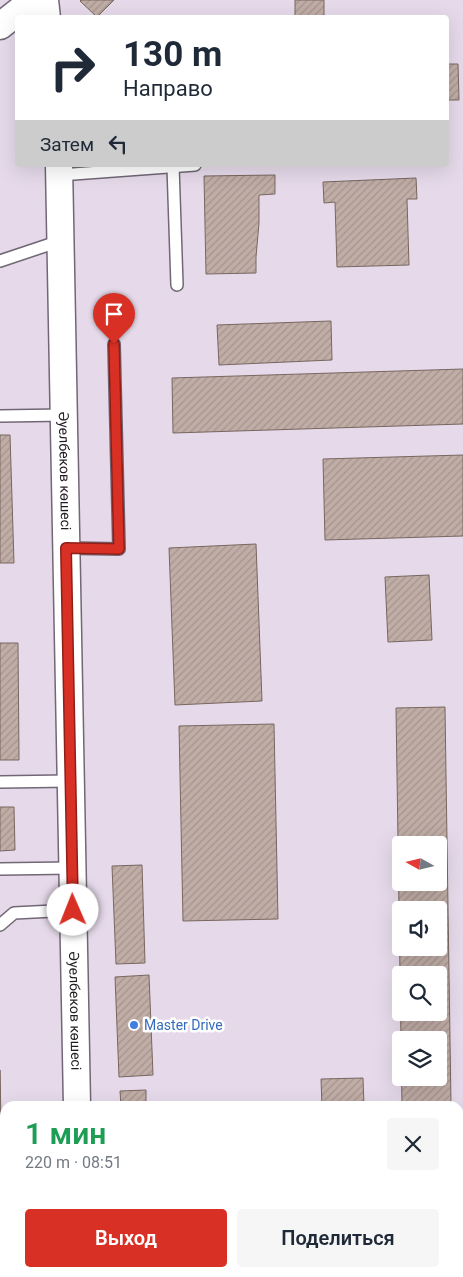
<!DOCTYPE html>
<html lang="ru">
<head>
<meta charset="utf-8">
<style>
  :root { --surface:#fff; --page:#f6f6f7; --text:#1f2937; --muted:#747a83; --accent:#d93025 }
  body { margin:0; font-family:Roboto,sans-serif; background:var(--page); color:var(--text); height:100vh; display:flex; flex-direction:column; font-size:19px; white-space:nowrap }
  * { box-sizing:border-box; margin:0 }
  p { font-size:16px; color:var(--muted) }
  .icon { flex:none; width:28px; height:28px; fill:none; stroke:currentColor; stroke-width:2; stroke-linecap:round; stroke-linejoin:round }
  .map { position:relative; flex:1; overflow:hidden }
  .sheet { position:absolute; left:0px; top:1101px; width:464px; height:176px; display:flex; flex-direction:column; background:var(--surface); border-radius:15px 15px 0 0; box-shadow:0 5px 20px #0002 }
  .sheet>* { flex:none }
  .hud { position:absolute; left:15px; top:15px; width:434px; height:152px; border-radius:5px; box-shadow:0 5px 20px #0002; background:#fff; color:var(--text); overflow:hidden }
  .needle { width:32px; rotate:278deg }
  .buttons { position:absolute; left:392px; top:836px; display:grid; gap:10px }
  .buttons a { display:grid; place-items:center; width:55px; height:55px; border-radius:5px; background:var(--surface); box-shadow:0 5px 20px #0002; font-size:25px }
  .pin { position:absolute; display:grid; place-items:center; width:42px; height:42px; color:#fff; margin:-51px -21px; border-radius:50% 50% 50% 0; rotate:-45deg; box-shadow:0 0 5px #0007 }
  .pin .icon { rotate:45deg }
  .me { position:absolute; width:55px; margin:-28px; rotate:359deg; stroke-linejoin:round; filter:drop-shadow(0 0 4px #0008) }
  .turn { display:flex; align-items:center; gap:18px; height:105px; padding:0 25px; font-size:22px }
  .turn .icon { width:65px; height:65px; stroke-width:2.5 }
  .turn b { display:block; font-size:35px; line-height:42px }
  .then { display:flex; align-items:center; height:48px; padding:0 25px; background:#0003; gap:10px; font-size:19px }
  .round { display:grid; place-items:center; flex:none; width:52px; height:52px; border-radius:5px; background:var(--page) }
  .headline { display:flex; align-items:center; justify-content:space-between; height:85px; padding:0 25px }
  h1 { font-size:30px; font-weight:600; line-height:38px; color:#1e9e55 }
  .primary-button { display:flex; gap:10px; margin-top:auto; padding:10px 25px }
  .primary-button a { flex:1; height:58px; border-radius:5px; background:var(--accent); color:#fff; font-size:20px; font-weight:600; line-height:58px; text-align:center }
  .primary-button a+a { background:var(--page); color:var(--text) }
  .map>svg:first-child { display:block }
  .building { fill:url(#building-hatch); stroke:#786660; fill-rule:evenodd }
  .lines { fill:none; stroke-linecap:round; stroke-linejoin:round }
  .service-casing { stroke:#716775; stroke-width:14 }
  .tertiary-casing { stroke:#716775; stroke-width:29 }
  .service { stroke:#fff; stroke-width:11 }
  .tertiary { stroke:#fff; stroke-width:26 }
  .route-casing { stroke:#8d1f18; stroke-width:12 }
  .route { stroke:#d93025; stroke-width:9 }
  .shop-dot { fill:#3f7fe0; stroke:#fff; stroke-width:2 }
  .labels { text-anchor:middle; stroke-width:5; stroke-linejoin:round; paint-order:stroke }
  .street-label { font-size:14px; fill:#201c21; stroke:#fff }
  .shop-label { font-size:14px; fill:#366cbe; stroke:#fff; text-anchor:start }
</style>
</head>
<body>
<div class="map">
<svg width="463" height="1277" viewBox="0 0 463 1277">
  <defs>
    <pattern id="building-hatch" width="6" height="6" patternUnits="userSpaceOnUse" patternTransform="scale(1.25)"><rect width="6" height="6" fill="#c0ada6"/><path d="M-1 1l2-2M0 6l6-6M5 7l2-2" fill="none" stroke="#a5948f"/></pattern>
  </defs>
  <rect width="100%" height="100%" fill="#e6daea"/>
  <g class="building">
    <path d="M81,0H114L97,17L80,1Z"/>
    <rect x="295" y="0" width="29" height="18"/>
    <path d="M446,64H458L459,100H446Z"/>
    <path d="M275,175V194L259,195V223L256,257V273L206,274L204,176Z"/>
    <path d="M416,178L417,199H407L409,265L337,267L335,202L324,203L323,182Z"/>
    <path d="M331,321L332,360L219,365L217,325Z"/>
    <path d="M463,369V424L173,433L172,378Z"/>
    <path d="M0,435H10L14,563H0Z"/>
    <path d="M463,455V536L325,540L323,459Z"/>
    <path d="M256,544L262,701L175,705L169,548Z"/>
    <path d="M429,575L432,640L388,642L385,577Z"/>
    <path d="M0,643H18L19,760H0Z"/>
    <path d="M445,707L451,1106H402L396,708ZM401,845H439V882H401ZM401,910H439V948H401ZM401,975H439V1012H401ZM401,1040H439V1078H401Z"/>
    <path d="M274,724L278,919L183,921L179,726Z"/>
    <path d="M0,807H14L15,850L0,851Z"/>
    <path d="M142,865L145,963L116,964L112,866Z"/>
    <path d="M149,975L153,1075L119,1077L115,977Z"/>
    <path d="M0,1070L4,1277H0Z"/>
    <path d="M363,1078L364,1106H322L321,1079Z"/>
    <path d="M146,1090V1106H121L120,1091Z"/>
    <rect x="459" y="1139" width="4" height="45"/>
    <path d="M218,1272H321L322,1277H218Z"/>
  </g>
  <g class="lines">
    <g class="service-casing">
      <g id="service">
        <path d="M173,166L177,285"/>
        <path d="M60,175L195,165"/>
        <path d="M0,261L60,241"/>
        <path d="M0,416L64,415"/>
        <path d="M66,548L119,549L114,344"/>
        <path d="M0,782L70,781"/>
        <path d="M0,869L72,868"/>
        <path d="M0,925L14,913L73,910"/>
        <path d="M459,1202H463"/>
      </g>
    </g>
    <g class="tertiary-casing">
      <g id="tertiary">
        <path d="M45,0L47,18"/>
        <path d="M0,26L33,0"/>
        <path id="s1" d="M59,165L77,1106"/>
        <path d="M81,1272V1277"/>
      </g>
    </g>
    <use href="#service" class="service"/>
    <use href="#tertiary" class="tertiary"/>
  </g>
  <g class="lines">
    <g class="route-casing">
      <path id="route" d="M73,910L66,548L119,549L114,344"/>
    </g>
    <use href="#route" class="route"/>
  </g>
  <circle class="shop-dot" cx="134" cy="1025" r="5"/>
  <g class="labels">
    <g class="street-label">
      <text dy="5" stroke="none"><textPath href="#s1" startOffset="306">Әуелбеков көшесі</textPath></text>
      <text dy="5" stroke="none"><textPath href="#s1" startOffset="846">Әуелбеков көшесі</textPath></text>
    </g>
    <g class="shop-label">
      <text x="144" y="1030">Master Drive</text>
    </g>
  </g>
</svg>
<div class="buttons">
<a><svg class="needle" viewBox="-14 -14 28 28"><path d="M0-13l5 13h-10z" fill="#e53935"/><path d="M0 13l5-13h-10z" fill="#747a83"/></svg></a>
<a><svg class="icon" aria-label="sound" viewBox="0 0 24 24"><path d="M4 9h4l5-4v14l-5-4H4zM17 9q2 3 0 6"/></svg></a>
<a><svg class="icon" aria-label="search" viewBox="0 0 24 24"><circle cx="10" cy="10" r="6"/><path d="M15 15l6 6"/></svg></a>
<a><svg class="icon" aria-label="layers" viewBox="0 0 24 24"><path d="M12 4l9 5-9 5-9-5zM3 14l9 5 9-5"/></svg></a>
</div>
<div class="pin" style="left:114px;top:344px;background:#d93025"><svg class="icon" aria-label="arrive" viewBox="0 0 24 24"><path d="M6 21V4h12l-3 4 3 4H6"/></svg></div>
<svg class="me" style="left:73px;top:910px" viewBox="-20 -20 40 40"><circle r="19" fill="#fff"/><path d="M0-13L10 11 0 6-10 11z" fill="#d93025"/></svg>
<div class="hud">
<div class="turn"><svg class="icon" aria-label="right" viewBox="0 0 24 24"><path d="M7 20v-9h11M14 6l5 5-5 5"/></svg><div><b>130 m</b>Направо</div></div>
<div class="then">Затем<svg class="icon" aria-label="left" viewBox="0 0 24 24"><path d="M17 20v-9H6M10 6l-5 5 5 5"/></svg></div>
</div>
<section class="sheet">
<div class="headline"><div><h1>1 мин</h1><p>220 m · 08:51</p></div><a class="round"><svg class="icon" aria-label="close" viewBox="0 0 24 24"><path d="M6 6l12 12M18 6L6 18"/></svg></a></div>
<div class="primary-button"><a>Выход</a><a>Поделиться</a></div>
</section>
</div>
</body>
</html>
